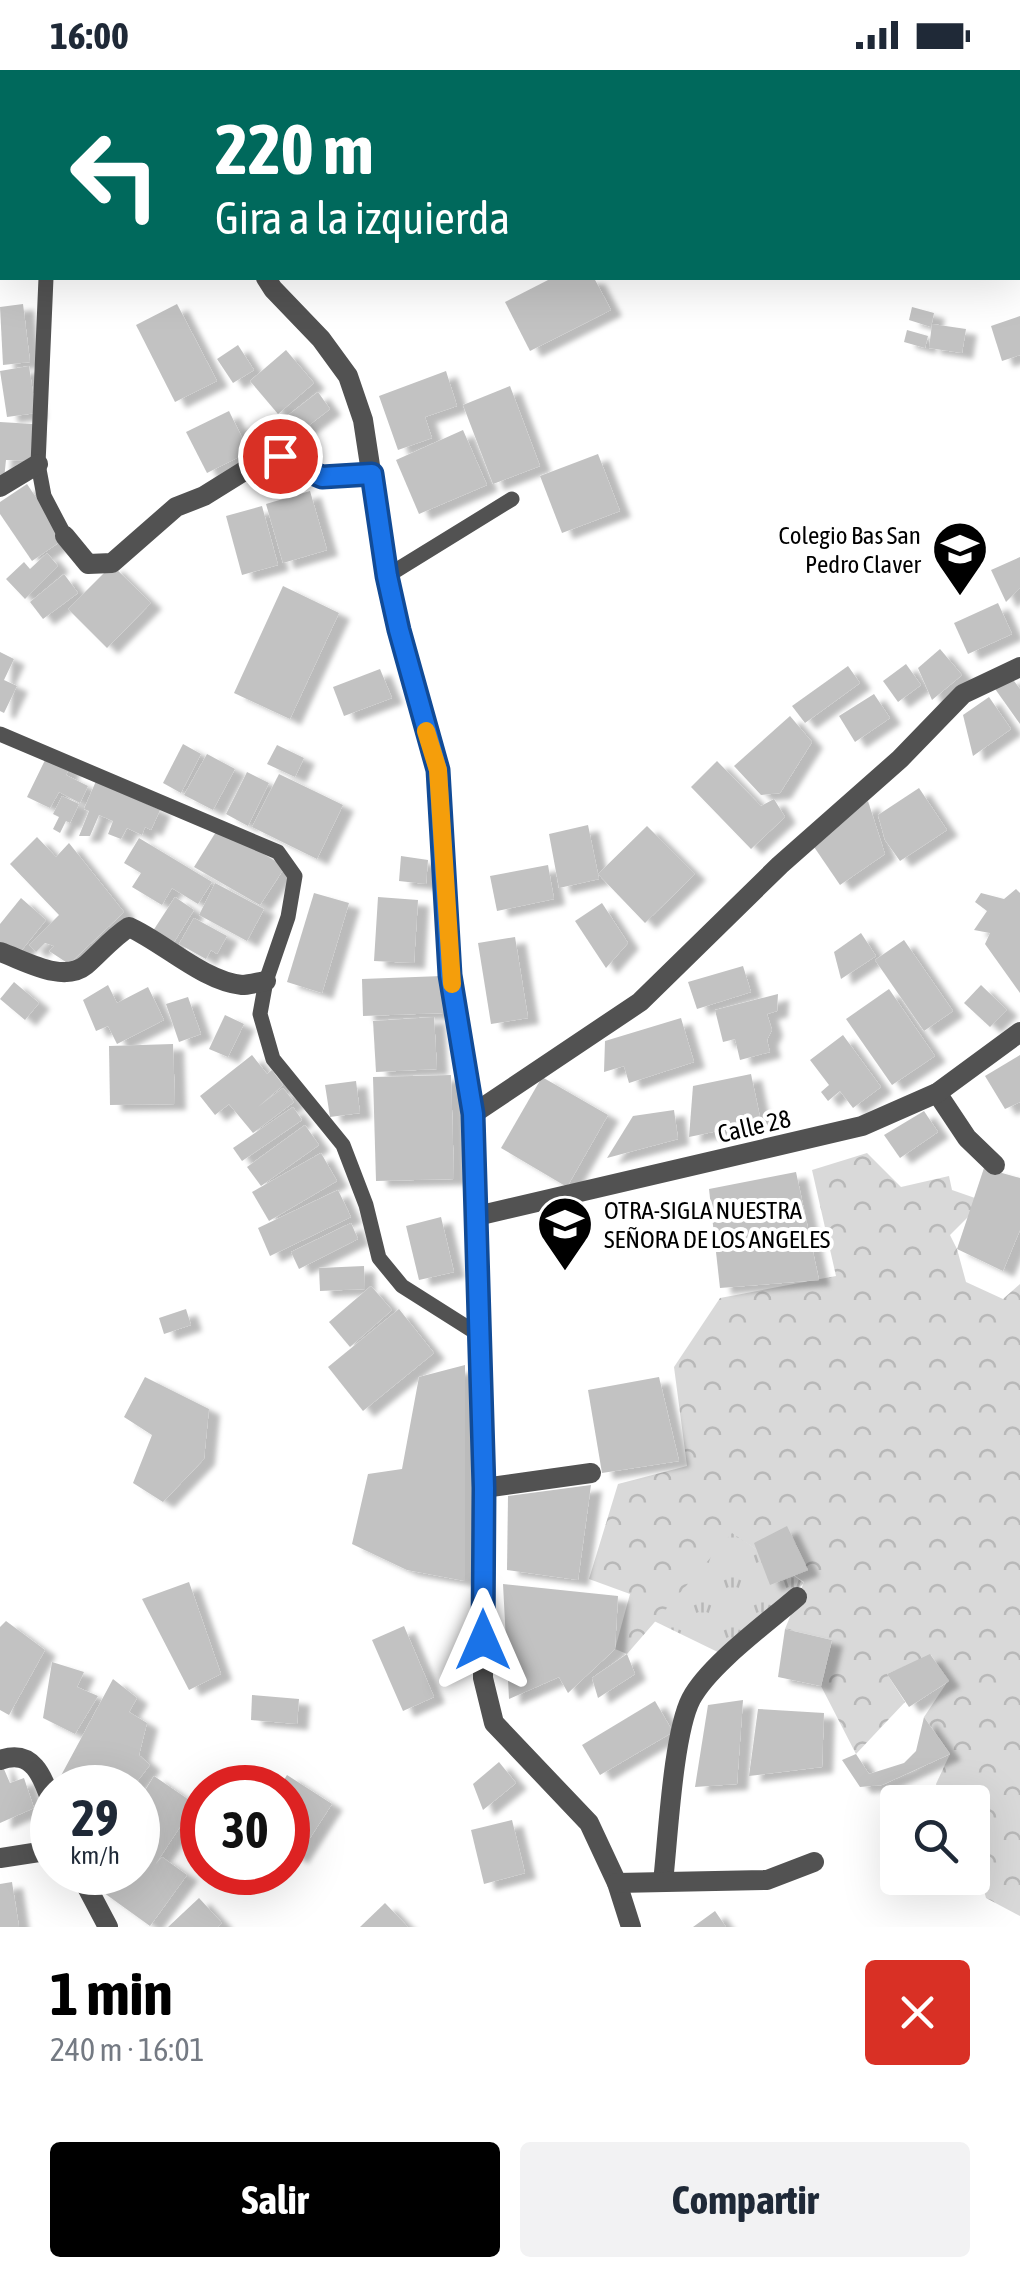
<!DOCTYPE html>
<html lang="es">
<head>
<meta charset="utf-8">
<style>
  :root { --surface:#fff; --page:#f2f2f3; --text:#1f2937; --muted:#747a83; --accent:#000 }
  body { margin:0; font-family:"Asap Condensed",sans-serif; background:var(--page); color:var(--text); height:100vh; display:flex; flex-direction:column; font-size:38px; white-space:nowrap }
  * { box-sizing:border-box; margin:0 }
  p { font-size:32px; color:var(--muted) }
  .icon { flex:none; width:55px; height:55px; fill:none; stroke:currentColor; stroke-width:2; stroke-linecap:round; stroke-linejoin:round }
  .map { position:relative; height:1857px; overflow:hidden }
  .details { display:flex; flex-direction:column; background:var(--surface); flex:1 }
  .details>* { flex:none }
  .guide { position:absolute; left:0px; top:0px; width:1020px; height:210px; box-shadow:0 10px 40px #0002; background:#00695c; color:#fff; overflow:hidden }
  .fabs { position:absolute; left:880px; top:1715px; display:grid; gap:20px }
  .fabs a { display:grid; place-items:center; width:110px; height:110px; border-radius:10px; background:var(--surface); box-shadow:0 10px 40px #0002; font-size:50px }
  .speed { position:absolute; left:30px; top:1695px; display:flex; gap:20px; font-size:50px; font-weight:700; text-align:center }
  .speed>* { display:grid; place-content:center; width:130px; height:130px; border-radius:50%; background:var(--surface); box-shadow:0 10px 40px #0002; line-height:1 }
  .speed small { font-size:25px; font-weight:400 }
  .speed .limit { border:15px solid #d22; background:#fff; color:#111 }
  .pin { position:absolute; display:grid; place-items:center; width:85px; height:85px; color:#fff; margin:-42px; border:5px solid #fff; border-radius:50%; box-shadow:0 2px 10px #0007 }
  .me { position:absolute; width:110px; margin:-55px; rotate:0deg; stroke-linejoin:round; filter:drop-shadow(0 0 8px #0008) }
  .turn { display:flex; align-items:center; gap:35px; height:210px; padding:0 50px; font-size:45px }
  .turn .icon { width:130px; height:130px; stroke-width:2.5 }
  .turn b { display:block; font-size:70px; line-height:85px }
  .round { display:grid; place-items:center; flex:none; width:105px; height:105px; border-radius:10px; background:var(--page) }
  .summary { display:flex; align-items:center; justify-content:space-between; height:170px; padding:0 50px }
  h1 { font-size:60px; font-weight:700; line-height:75px; color:var(--accent) }
  .action { display:flex; gap:20px; margin-top:auto; padding:20px 50px }
  .action a { flex:1; height:115px; border-radius:10px; background:var(--accent); color:#fff; font-size:40px; font-weight:700; line-height:115px; text-align:center }
  .action a+a { background:var(--page); color:var(--text) }
  .status { display:flex; justify-content:space-between; align-items:center; height:70px; padding:0 50px; background:var(--surface); direction:ltr }
  .status svg { height:28px; fill:currentColor }
  .map>svg:first-child { display:block }
  .grass { fill:url(#grass-tufts) }
  .forest { fill:url(#forest-crowns) }
  .building { fill:#c2c2c2; filter:url(#shadow) }
  .lines { fill:none; stroke-linecap:round; stroke-linejoin:round }
  .service { stroke:#525252; stroke-width:15 }
  .minor { stroke:#525252; stroke-width:20 }
  .route-casing { stroke:#114b97; stroke-width:25 }
  .route { stroke:#1a73e8; stroke-width:18 }
  .slow { stroke:#f59e0b; stroke-width:18 }
  .labels { text-anchor:middle; stroke-width:8; stroke-linejoin:round; paint-order:stroke }
  .poi-label { font-size:25px; fill:#000; stroke:#fff; text-anchor:end }
  .street-label { font-size:25px; fill:#000; stroke:#fff }
</style>
</head>
<body>
<div class="status"><b>16:00</b><svg viewBox="0 0 49 12"><path d="M0 12V9h3v3zM5 12V6h3v6zM10 12V3h3v9zM15 12V0h3v12zM26 1h20v11H26zM47 4h2v5h-2z"/></svg></div>
<div class="map">
<svg width="1020" height="1857" viewBox="0 0 1020 1857">
  <defs>
    <pattern id="grass-tufts" width="24" height="20" patternUnits="userSpaceOnUse" patternTransform="scale(2.5)"><rect width="24" height="20" fill="#d9d9d9"/><path d="M3 7l-1-3M5 7V3M7 7l1-3M15 17l-1-3M17 17v-4M19 17l1-3" fill="none" stroke="#b8b8b8"/></pattern>
    <pattern id="forest-crowns" width="20" height="18" patternUnits="userSpaceOnUse" patternTransform="scale(2.5)"><rect width="20" height="18" fill="#d9d9d9"/><path d="M2 6a3 3 0 1 1 6 0M12 15a3 3 0 1 1 6 0" fill="none" stroke="#b8b8b8"/></pattern>
    <filter id="shadow"><feDropShadow dx="11" dy="6" stdDeviation="2.5" flood-color="#0004"/></filter>
  </defs>
  <rect width="100%" height="100%" fill="#fff"/>
  <path class="grass" d="M732,1462L804,1513L728,1587L654,1551L691,1486Z"/>
  <path class="forest" d="M867,1083L901,1117L949,1106L952,1120L975,1128L969,1146L950,1165L957,1179L966,1212L1003,1229L1020,1214V1846L986,1828L973,1779L972,1732H940L936,1714L950,1684L924,1647L948,1611L931,1585L887,1604L905,1632L856,1684L821,1616L832,1570L785,1559L804,1512L732,1463L627,1584L615,1579L630,1524L589,1509L618,1414L687,1396L674,1297L720,1228L836,1206L812,1100Z"/>
  <g class="building">
    <path d="M552,208H594L611,240L530,281L505,232Z"/>
    <path d="M23,234L30,292L3,295L0,237Z"/>
    <path d="M177,234L217,311L175,332L136,255Z"/>
    <path d="M912,237L934,243L931,257L909,250Z"/>
    <path d="M1020,246V285L1002,291L991,256Z"/>
    <path d="M932,254L966,259L962,283L929,278Z"/>
    <path d="M907,260L928,266L925,278L904,272Z"/>
    <path d="M238,275L254,300L233,313L217,289Z"/>
    <path d="M286,280L314,313L278,344L250,311Z"/>
    <path d="M29,296L36,343L7,347L0,301Z"/>
    <path d="M446,301L457,336L425,347L432,368L398,380L379,326Z"/>
    <path d="M510,316L540,396L493,414L463,335Z"/>
    <path d="M318,322L330,339L291,369L278,353Z"/>
    <path d="M229,341L249,382L207,403L186,362Z"/>
    <path d="M0,352L33,354L31,391L6,390L4,409H0Z"/>
    <path d="M463,360L487,415L419,444L396,390Z"/>
    <path d="M598,384L620,441L562,463L540,406Z"/>
    <path d="M27,414L64,469L32,491L0,444V432Z"/>
    <path d="M310,421L327,480L283,493L266,434Z"/>
    <path d="M262,436L278,495L242,505L226,446Z"/>
    <path d="M47,483L58,496L25,529L6,509L24,492L30,499Z"/>
    <path d="M1020,487V518L1006,532L991,500Z"/>
    <path d="M112,495L151,533L107,578L68,539Z"/>
    <path d="M64,504L78,523L43,549L30,532Z"/>
    <path d="M283,516L339,543L290,649L234,623Z"/>
    <path d="M998,533L1012,564L968,584L954,553Z"/>
    <path d="M940,579L962,605L932,630L918,598Z"/>
    <path d="M0,582L14,589L4,610L17,616L4,643L0,641Z"/>
    <path d="M906,594L921,615L898,632L883,611Z"/>
    <path d="M848,596L860,613L805,653L792,636Z"/>
    <path d="M380,599L392,628L344,646L333,617Z"/>
    <path d="M1011,607L1020,619V654L993,616Z"/>
    <path d="M874,624L890,648L855,672L839,646Z"/>
    <path d="M989,627L1011,659L973,686L963,645Z"/>
    <path d="M790,646L812,672L780,723L761,725L734,696Z"/>
    <path d="M183,674L201,684L181,723L163,713Z"/>
    <path d="M277,675L304,688L295,707L267,694Z"/>
    <path d="M207,684L235,699L213,740L184,725Z"/>
    <path d="M47,686L70,697L66,705L88,716L80,733L59,722L50,738L27,727Z"/>
    <path d="M717,691L761,736L774,729L785,747L751,779L691,717Z"/>
    <path d="M247,702L269,713L248,756L226,744Z"/>
    <path d="M279,704L343,735L317,789L252,757Z"/>
    <path d="M96,711L160,740L151,760L145,757L142,765L127,758L121,769L108,764L113,751L99,745L90,766H79L89,741L84,739Z"/>
    <path d="M919,718L947,760L900,791L885,770L878,745Z"/>
    <path d="M62,726L79,734L70,753L66,751L60,763L53,759L59,747L53,744Z"/>
    <path d="M868,731L885,784L840,815L810,771Z"/>
    <path d="M588,755L598,804L647,756L695,804L645,853L598,804L599,809L559,818L549,764Z"/>
    <path d="M219,757L285,797L260,835L194,797Z"/>
    <path d="M37,767L56,787L69,773L124,842L69,894L49,881L54,876L45,873L36,882L29,875L59,845L10,794Z"/>
    <path d="M139,768L212,812L198,834L172,818L162,835L132,817L141,803L124,793Z"/>
    <path d="M401,786L428,790L426,814L399,811Z"/>
    <path d="M548,795L554,829L497,841L490,806Z"/>
    <path d="M215,813L264,839L247,871L199,845Z"/>
    <path d="M1016,819L1020,823V923L985,874L990,863L974,860L987,841L975,832L981,823L1004,829Z"/>
    <path d="M314,823L349,833L322,923L287,912Z"/>
    <path d="M175,827L194,840L171,877L151,864Z"/>
    <path d="M378,827L418,830L414,893L374,891Z"/>
    <path d="M21,828L46,850L17,886L0,872V854Z"/>
    <path d="M602,833L628,873L606,898L575,851Z"/>
    <path d="M194,848L227,866L217,884L211,880L206,889L179,874Z"/>
    <path d="M861,863L876,886L841,909L834,882Z"/>
    <path d="M515,867L528,948L491,954L478,873Z"/>
    <path d="M904,870L953,941L924,961L875,890Z"/>
    <path d="M743,896L751,922L697,939L688,912Z"/>
    <path d="M442,906L443,943L363,946L362,909Z"/>
    <path d="M14,912L39,933L25,950L0,929Z"/>
    <path d="M108,915L117,933L148,917L164,950L117,974L108,956L96,961L83,930Z"/>
    <path d="M981,915L1007,940L990,957L964,933Z"/>
    <path d="M889,919L935,986L892,1015L846,949Z"/>
    <path d="M778,924L777,941L767,944L772,960L767,970L770,982L740,990L735,969L723,972L715,940Z"/>
    <path d="M188,927L201,964L179,972L166,934Z"/>
    <path d="M225,945L244,954L228,987L209,979Z"/>
    <path d="M434,947L437,999L376,1002L373,951Z"/>
    <path d="M681,948L694,992L629,1013L624,996L604,1002L605,971Z"/>
    <path d="M843,965L881,1017L853,1038L840,1021L828,1031L821,1022L829,1015L810,990Z"/>
    <path d="M173,974L175,1034L110,1035L109,976Z"/>
    <path d="M252,985L267,1004L272,1000L283,1015L258,1037L283,1018L294,1032L253,1063L229,1034L215,1045L200,1026Z"/>
    <path d="M1020,985V1032L1005,1039L985,1006Z"/>
    <path d="M751,1004L761,1052L689,1067L693,1016Z"/>
    <path d="M451,1005L454,1109L376,1111L373,1007Z"/>
    <path d="M542,1007L608,1045L567,1117L501,1078Z"/>
    <path d="M356,1011L360,1043L330,1047L325,1015Z"/>
    <path d="M293,1037L302,1050L242,1091L233,1078Z"/>
    <path d="M674,1040L678,1069L607,1088L633,1046Z"/>
    <path d="M924,1041L938,1062L900,1088L884,1065Z"/>
    <path d="M305,1055L319,1075L261,1116L247,1097Z"/>
    <path d="M321,1083L337,1111L269,1151L252,1122Z"/>
    <path d="M984,1098L1020,1108V1160L1003,1201L957,1179Z"/>
    <path d="M796,1102L819,1210L720,1218L709,1119Z"/>
    <path d="M338,1120L351,1147L270,1186L258,1158Z"/>
    <path d="M441,1147L454,1202L419,1210L406,1156Z"/>
    <path d="M351,1153L358,1169L299,1199L291,1182Z"/>
    <path d="M364,1196L365,1219L320,1221L319,1198Z"/>
    <path d="M371,1216L392,1240L350,1277L329,1252Z"/>
    <path d="M186,1239L191,1255L164,1264L159,1248Z"/>
    <path d="M399,1239L434,1283L363,1341L328,1297Z"/>
    <path d="M465,1295V1511L407,1500L352,1474L368,1404L402,1399L419,1307Z"/>
    <path d="M145,1307L209,1339L204,1389L163,1432L133,1413L152,1365L124,1347Z"/>
    <path d="M659,1307L679,1391L602,1403L588,1320Z"/>
    <path d="M591,1415L578,1510L507,1500L508,1426Z"/>
    <path d="M787,1456L808,1500L770,1515L754,1473Z"/>
    <path d="M189,1512L221,1604L189,1620L142,1529Z"/>
    <path d="M503,1514L618,1526L615,1579L568,1623L559,1607L509,1629Z"/>
    <path d="M6,1551L45,1580L9,1645L0,1640V1557Z"/>
    <path d="M404,1556L434,1627L403,1641L372,1570Z"/>
    <path d="M785,1559L832,1570L821,1616L778,1607Z"/>
    <path d="M627,1584L635,1604L598,1628L592,1608Z"/>
    <path d="M930,1584L949,1611L909,1637L887,1604Z"/>
    <path d="M52,1592L84,1602L77,1617L98,1626L75,1664L43,1648Z"/>
    <path d="M113,1609L137,1628L129,1642L147,1653L139,1685L150,1695L132,1718H64L57,1713Z"/>
    <path d="M252,1625L299,1629L297,1654L251,1650Z"/>
    <path d="M743,1630L737,1714L695,1717L708,1635Z"/>
    <path d="M655,1631L673,1662L600,1705L582,1675Z"/>
    <path d="M758,1639L824,1643L822,1697L749,1706Z"/>
    <path d="M924,1647L950,1684L882,1715L860,1717L842,1690L856,1684L869,1704L904,1693L916,1681Z"/>
    <path d="M0,1690L10,1713L24,1708L34,1738L0,1753Z"/>
    <path d="M499,1692L516,1713L483,1740L473,1714Z"/>
    <path d="M287,1705L332,1734L297,1788L288,1781V1718H279Z"/>
    <path d="M154,1706L195,1734L155,1795L162,1787L187,1805L150,1856L100,1820L114,1802H138V1732Z"/>
    <path d="M512,1750L525,1803L484,1814L471,1760Z"/>
    <path d="M12,1812L19,1857H0V1814Z"/>
    <path d="M199,1828L222,1853L218,1857H168Z"/>
    <path d="M385,1833L408,1857H360Z"/>
    <path d="M715,1841L726,1857H693Z"/>
  </g>
  <g class="lines">
    <g class="service">
      <path d="M0,66L2,70"/>
      <path d="M46,208L38,394L44,426L65,466"/>
      <path d="M387,506L512,429"/>
      <path d="M0,664L278,782L295,806L288,847L266,911L260,944L273,989L343,1075L366,1135L379,1188L402,1216L481,1266"/>
    </g>
    <g class="minor">
      <path d="M209,0V2"/>
      <path d="M266,208L273,219L321,269L348,306L363,350L387,506L405,587L438,701L450,905L473,1044L484,1418L483,1608L494,1653L589,1753L617,1813L631,1857"/>
      <path d="M0,417L38,394"/>
      <path d="M65,466L88,494L112,493L176,437L204,426L249,398L289,384L310,401L323,407L372,404"/>
      <path d="M0,882C24,890 63,914 86,895C101,882 112,868 129,857C163,872 203,911 242,915C249,915 259,912 266,911"/>
      <path d="M937,1023L967,1068L995,1095"/>
      <path d="M473,1044L640,932L780,795L900,689L963,624L1020,597"/>
      <path d="M477,1146L862,1056L937,1023L1020,962"/>
      <path d="M484,1418L591,1403"/>
      <path d="M0,1690C34,1678 43,1708 52,1734"/>
      <path d="M0,1788L52,1780"/>
      <path d="M79,1802L108,1857"/>
      <path d="M663,1812C668,1768 673,1664 691,1629C709,1595 767,1553 797,1527"/>
      <path d="M617,1813L767,1810L814,1792"/>
    </g>
  </g>
  <g class="lines">
    <g class="route-casing">
      <path id="route" d="M280,386L289,384L310,402L322,407L372,404L387,506L399,560L438,700L450,905L473,1044L484,1418L483,1570"/>
    </g>
    <use href="#route" class="route"/>
    <path class="slow" d="M426,661L438,700L452,914"/>
  </g>
  <defs>
    <g id="school-pin" transform="scale(2.875)"><path d="M0 17L-7.5 6A9.5 9.5 0 1 1 7.5 6Z" fill="#000" stroke="#fff"/><path d="M0-5L7-2L0 1L-7-2ZM-4 1L0 2.5L4 1V4Q0 6-4 4Z" fill="#fff"/></g>
  </defs>
  <g fill-rule="evenodd">
    <use href="#school-pin" x="960" y="479"/>
    <use href="#school-pin" x="565" y="1154"/>
  </g>
  <g class="labels">
    <g class="poi-label">
      <text x="921" y="474">Colegio Bas San<tspan x="921" dy="29">Pedro Claver</tspan></text>
      <text x="604" y="1149" text-anchor="start">OTRA-SIGLA NUESTRA<tspan x="604" dy="29">SEÑORA DE LOS ANGELES</tspan></text>
    </g>
    <g class="street-label">
      <text transform="translate(754 1056) rotate(-13)" y="9">Calle 28</text>
    </g>
  </g>
</svg>
<div class="fabs">
<a><svg class="icon" aria-label="search" viewBox="0 0 24 24"><circle cx="10" cy="10" r="6"/><path d="M15 15l6 6"/></svg></a>
</div>
<div class="speed"><div>29<small>km/h</small></div><div class="limit">30</div></div>
<div class="pin" style="left:280px;top:386px;background:#d93025"><svg class="icon" aria-label="arrive" viewBox="0 0 24 24"><path d="M6 21V4h12l-3 4 3 4H6"/></svg></div>
<svg class="me" style="left:483px;top:1570px" viewBox="-20 -20 40 40"><path d="M0-17L14 15 0 8-14 15z" fill="#1a73e8" stroke="#fff" stroke-width="4"/></svg>
<div class="guide">
<div class="turn"><svg class="icon" aria-label="left" viewBox="0 0 24 24"><path d="M17 20v-9H6M10 6l-5 5 5 5"/></svg><div><b>220 m</b>Gira a la izquierda</div></div>
</div>
</div>
<section class="details">
<div class="summary"><div><h1>1 min</h1><p>240 m · 16:01</p></div><a class="round" style="background:#d93025;color:#fff"><svg class="icon" aria-label="close" viewBox="0 0 24 24"><path d="M6 6l12 12M18 6L6 18"/></svg></a></div>
<div class="action"><a>Salir</a><a>Compartir</a></div>
</section>
</body>
</html>
